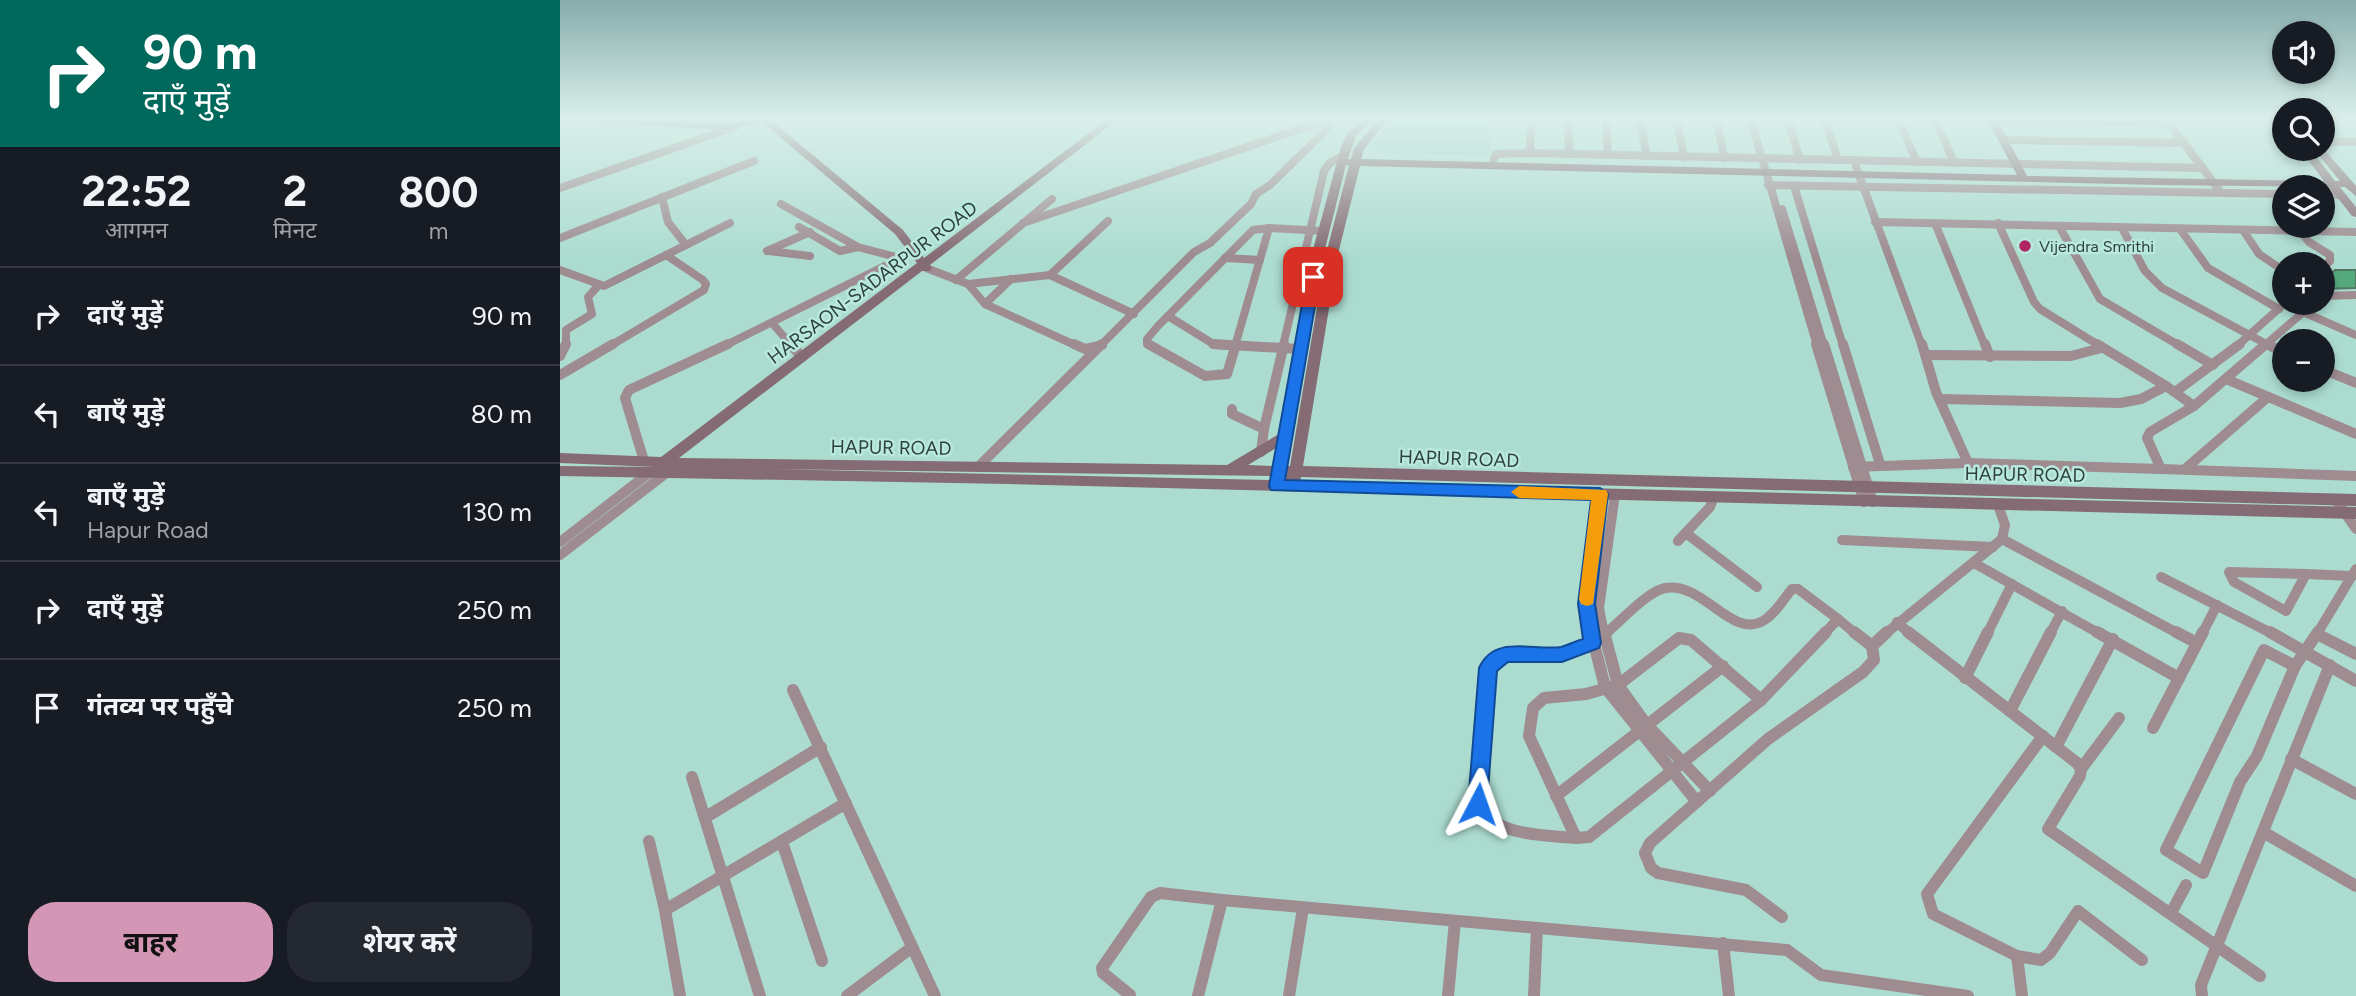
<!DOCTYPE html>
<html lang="hi">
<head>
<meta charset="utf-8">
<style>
  :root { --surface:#171b24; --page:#242831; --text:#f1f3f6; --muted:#9ea1a6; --line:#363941; --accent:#d396b4 }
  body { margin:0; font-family:Figtree,"Noto Sans Devanagari",sans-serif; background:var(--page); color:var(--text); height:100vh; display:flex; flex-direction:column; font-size:26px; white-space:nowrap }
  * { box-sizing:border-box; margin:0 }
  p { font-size:23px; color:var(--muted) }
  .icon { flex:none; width:38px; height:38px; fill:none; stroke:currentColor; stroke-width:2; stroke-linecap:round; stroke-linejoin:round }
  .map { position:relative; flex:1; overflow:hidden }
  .sheet { display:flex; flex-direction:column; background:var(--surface); width:560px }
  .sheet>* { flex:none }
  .hud { background:#00695c; color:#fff; overflow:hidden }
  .fabs { position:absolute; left:1712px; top:21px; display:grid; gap:14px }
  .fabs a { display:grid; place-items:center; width:63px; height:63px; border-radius:50%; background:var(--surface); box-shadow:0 4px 10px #0003; font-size:35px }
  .pin { position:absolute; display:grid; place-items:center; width:60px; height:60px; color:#fff; margin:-30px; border-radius:14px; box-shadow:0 4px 10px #0006 }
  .me { position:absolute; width:77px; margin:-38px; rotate:4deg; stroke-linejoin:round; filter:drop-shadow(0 0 5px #0008) }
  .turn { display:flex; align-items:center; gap:24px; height:147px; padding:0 28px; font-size:32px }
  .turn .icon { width:91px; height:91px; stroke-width:2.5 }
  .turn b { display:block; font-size:49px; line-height:60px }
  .eta { display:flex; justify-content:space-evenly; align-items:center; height:119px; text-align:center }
  .eta b { font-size:42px; font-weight:700; line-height:49px }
  .cta { display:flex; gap:14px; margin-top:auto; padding:14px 28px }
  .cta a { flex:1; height:80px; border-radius:28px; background:var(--accent); color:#111; font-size:28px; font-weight:700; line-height:80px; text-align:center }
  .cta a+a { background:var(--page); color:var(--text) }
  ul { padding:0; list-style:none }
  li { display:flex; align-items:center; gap:21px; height:98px; padding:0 28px; border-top:2px solid var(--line) }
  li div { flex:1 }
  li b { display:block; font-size:26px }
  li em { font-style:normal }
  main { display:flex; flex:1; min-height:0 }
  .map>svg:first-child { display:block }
  .built { fill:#99d0c3 }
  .building { fill:#54aa7d; stroke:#537762; stroke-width:2 }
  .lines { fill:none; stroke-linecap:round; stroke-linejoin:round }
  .street-far2 { stroke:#9e8c91; stroke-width:8 }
  .street-far1 { stroke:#9e8c91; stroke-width:10 }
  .street { stroke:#9e8c91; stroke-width:12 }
  .secondary { fill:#856b73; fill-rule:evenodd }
  .route { fill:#1a73e8; stroke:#114b97; stroke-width:2 }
  .slow { fill:#f59e0b }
  .poi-dot { fill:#af2564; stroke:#b9e9dd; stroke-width:2.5 }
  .labels { text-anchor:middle; stroke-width:5; stroke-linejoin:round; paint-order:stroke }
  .far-poi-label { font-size:16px; fill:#2e413d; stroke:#b9e9dd; text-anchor:start }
  .street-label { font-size:19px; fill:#2e413d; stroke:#b9e9dd }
</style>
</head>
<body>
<main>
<section class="sheet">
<div class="hud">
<div class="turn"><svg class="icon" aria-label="right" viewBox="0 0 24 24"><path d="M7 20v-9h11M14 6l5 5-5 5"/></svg><div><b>90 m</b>दाएँ मुड़ें</div></div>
</div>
<div class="eta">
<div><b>22:52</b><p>आगमन</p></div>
<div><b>2</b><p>मिनट</p></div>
<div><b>800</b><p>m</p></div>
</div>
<ul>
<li><svg class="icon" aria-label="right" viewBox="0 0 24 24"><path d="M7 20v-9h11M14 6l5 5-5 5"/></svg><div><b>दाएँ मुड़ें</b></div><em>90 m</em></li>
<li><svg class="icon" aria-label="left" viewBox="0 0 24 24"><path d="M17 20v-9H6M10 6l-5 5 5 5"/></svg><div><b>बाएँ मुड़ें</b></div><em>80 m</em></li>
<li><svg class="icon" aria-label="left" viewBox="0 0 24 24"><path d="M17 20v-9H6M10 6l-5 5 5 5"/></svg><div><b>बाएँ मुड़ें</b><p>Hapur Road</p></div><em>130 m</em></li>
<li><svg class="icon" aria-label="right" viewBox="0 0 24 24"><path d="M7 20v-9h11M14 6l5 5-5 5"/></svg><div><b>दाएँ मुड़ें</b></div><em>250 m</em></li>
<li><svg class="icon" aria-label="arrive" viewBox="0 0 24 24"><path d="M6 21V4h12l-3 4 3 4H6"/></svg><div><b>गंतव्य पर पहुँचे</b></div><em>250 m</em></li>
</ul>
<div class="cta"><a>बाहर</a><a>शेयर करें</a></div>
</section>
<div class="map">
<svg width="1796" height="996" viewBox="0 0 1796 996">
  <rect width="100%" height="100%" fill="#acdcd0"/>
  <path class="built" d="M836,117H931L929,155L836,153L808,148Z"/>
  <path class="building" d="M1775,270H1796V288L1762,289V282Z"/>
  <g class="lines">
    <g class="street-far2">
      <path d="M1008,117L1009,154"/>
      <path d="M1045,117L1048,155"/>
      <path d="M1079,117L1087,156"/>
      <path d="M1116,117L1124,157"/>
      <path d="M1156,117L1164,158"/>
      <path d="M1190,117L1257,346"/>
      <path d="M1227,117L1240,160"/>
      <path d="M1264,117L1278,160"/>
      <path d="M1337,117L1357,162"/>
      <path d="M1374,117L1394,163"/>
      <path d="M1605,118L1659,190"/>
      <path d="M1433,119L1608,123"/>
      <path d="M1444,140L1624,143"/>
      <path d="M1762,142H1796"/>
      <path d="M970,153L971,117"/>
      <path d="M932,165L936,154L970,153L1643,168"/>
      <path d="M1296,167L1362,346"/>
      <path d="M1208,185L1724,194"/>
      <path d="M1234,186L1283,346"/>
      <path d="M0,188L177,126"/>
      <path d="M1762,195H1780"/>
      <path d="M102,197L108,222L126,245"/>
      <path d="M221,204L298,247"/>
      <path d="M1222,209L1264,346"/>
      <path d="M1315,222L1796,232"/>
      <path d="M463,223L775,117"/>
      <path d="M1375,223L1425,346"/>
      <path d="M1438,223L1474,302L1480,309L1540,346"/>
      <path d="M1499,226L1540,299L1620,346"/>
      <path d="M239,227L280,251L298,247L340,258"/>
      <path d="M709,228L764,231"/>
      <path d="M1562,228L1585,271L1602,288L1710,346"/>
      <path d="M1620,229L1648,268L1719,309"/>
      <path d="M1683,230L1699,254L1724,271"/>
      <path d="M1739,230L1749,242L1770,255V261L1762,268"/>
      <path d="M0,238L194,161"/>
      <path d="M207,251L250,232"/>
      <path d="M209,251L250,256"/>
      <path d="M665,258L700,260"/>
      <path d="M366,268L408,284L425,304L517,346"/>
      <path d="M0,270L44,286L170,223"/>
      <path d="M490,275L574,314"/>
      <path d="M396,280L492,199"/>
      <path d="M408,284L490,275L548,221"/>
      <path d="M1762,296L1796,295"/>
      <path d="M425,304L451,279"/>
      <path d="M1743,312L1796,335"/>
      <path d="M608,316L655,345L668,346"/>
      <path d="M212,323L232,346"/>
      <path d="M6,346V330L32,314L28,297L38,286"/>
      <path d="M50,346L144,290L146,284L143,280L106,255"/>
      <path d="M164,346L355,251"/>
      <path d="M540,346L634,252L650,243L691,204L696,194L710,185L770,126"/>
      <path d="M592,346L587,343V339L598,326L693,230L709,228"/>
      <path d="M675,346L709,228"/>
      <path d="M723,346L764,171L770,163L784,155"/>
      <path d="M1677,346L1725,303"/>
      <path d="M1704,346L1754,303"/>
    </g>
    <g class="street-far1">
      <path d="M230,344L242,357"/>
      <path d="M514,344L525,349L542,345"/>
      <path d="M588,344L645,376L667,374L676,344"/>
      <path d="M653,344L740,349"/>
      <path d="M1256,344L1304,502"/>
      <path d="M1264,344L1313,502"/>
      <path d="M1283,344L1320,464"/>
      <path d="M1362,344L1376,392L1408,463"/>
      <path d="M1425,344L1430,357"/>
      <path d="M1617,344L1653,365"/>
      <path d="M1707,344L1724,353"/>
      <path d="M1366,355L1511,356L1541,348"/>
      <path d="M0,356L6,344"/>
      <path d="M1762,369L1796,383"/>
      <path d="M0,375L53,344"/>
      <path d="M1666,379L1796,434"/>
      <path d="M1615,392L1680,344"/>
      <path d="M1381,399L1560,403L1581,399L1606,386L1537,344"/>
      <path d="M1634,406L1706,344"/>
      <path d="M672,409V414L704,429L701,452"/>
      <path d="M704,429L724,344"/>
      <path d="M84,461L65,398L69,390L168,344"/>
      <path d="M418,467L542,344"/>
      <path d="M1293,467L1408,463L1601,469L1587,438L1590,432L1634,406L1606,386"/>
      <path d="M1601,469L1796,476"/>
      <path d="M1625,469L1708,397"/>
      <path d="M1776,500L1796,529"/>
      <path d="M1127,534L1197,587"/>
      <path d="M1442,539L1619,634"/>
      <path d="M1282,540L1433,547"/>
      <path d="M1118,541L1150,507L1152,502L1149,497"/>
      <path d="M0,542L89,473"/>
      <path d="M0,555L105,474"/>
      <path d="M1414,563L1540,634"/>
      <path d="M1669,572L1746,574L1726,611L1674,582Z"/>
      <path d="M1746,574L1792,576"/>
      <path d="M1601,577L1713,634"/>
      <path d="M1278,619L1296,634"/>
      <path d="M1337,622L1350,634"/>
      <path d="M1031,634L1027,604L1040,494"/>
      <path d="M1044,634L1039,608L1055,494"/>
      <path d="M1045,634C1060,622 1088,591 1105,588C1143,581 1171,639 1203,621C1215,614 1223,600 1232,589H1238L1278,619L1264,634"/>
      <path d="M1325,634L1442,539L1445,525L1438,505"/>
      <path d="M1427,634L1452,584"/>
      <path d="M1490,634L1502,611"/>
      <path d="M1642,634L1657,605"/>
      <path d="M1757,634L1796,569"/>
    </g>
    <g class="street">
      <path d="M1031,632L1045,687L1137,802"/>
      <path d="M1044,632L1058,685L1086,724L1150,791"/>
      <path d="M1348,632L1517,763L1521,769L1520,776L1488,829L1700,976"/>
      <path d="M1537,632L1619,678"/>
      <path d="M1616,632L1637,643"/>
      <path d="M1710,632L1796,681"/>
      <path d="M1757,634L1796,654"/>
      <path d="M1312,646L1327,632"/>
      <path d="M1704,650L1735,666L1697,756L1680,782L1643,873L1606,850Z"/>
      <path d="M1735,666L1758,632"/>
      <path d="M1405,678L1428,632"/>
      <path d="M233,690L375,996"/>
      <path d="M1201,700L1266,632"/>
      <path d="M1450,711L1491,632"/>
      <path d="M1593,728L1643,632"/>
      <path d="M1496,747L1553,639"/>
      <path d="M1731,759L1796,794"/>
      <path d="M1521,769L1559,718"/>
      <path d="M132,777L200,996"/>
      <path d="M996,796L1163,666"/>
      <path d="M146,817L261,747"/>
      <path d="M1703,832L1796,886"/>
      <path d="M1016,838C984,835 935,837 918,804L928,668C954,644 972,660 1002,654C1019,651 1034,642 1047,632"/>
      <path d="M1016,838L969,736L973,708L984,698L1026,694L1058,685L1119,638L1131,640L1201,700"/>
      <path d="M1016,838L1029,837L1201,700"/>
      <path d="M89,841L105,910L120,996"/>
      <path d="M222,842L262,961"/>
      <path d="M105,910L286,803"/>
      <path d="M1611,913L1626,885"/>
      <path d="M1222,917L1186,890L1098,873L1091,868L1085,853L1090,843L1208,739L1303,672L1314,660L1312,646L1294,632"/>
      <path d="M1163,943L1169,996"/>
      <path d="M1457,956L1373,914L1367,894L1483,736"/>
      <path d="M570,995L543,973L542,968L591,897L600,893L662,900"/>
      <path d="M287,996L351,948"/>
      <path d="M638,996L662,900L1227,950L1261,975L1408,996"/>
      <path d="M729,996L743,908"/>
      <path d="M888,996L895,921"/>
      <path d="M974,996L977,928"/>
      <path d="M1462,996L1457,956L1481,960L1490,953L1518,911L1582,960"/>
      <path d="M1642,996L1641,985L1770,665"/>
    </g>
    <g class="secondary">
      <path d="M0,117H40L164,124L207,117L343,230L364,258L550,117H561L370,265L372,268L370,271H362L119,458L667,465L719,434L752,253L781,147L788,133L806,117H816L796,136L788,159H791L794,148L820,117H830L804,149L801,159L1457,175L1426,117H1436L1467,176L1764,181L1740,149H1750L1775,181H1780L1754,149H1762V147L1796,186V196L1785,187H1780L1796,207V217L1792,216L1769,187L1599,185L800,166L778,254L743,466L1796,494V506L741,477L740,481L1796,507V519L448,484L0,476V466L96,467L0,463V453L101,457L357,263L335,234L202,122L164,130L0,120ZM786,165H789L766,254L730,466H726L764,253ZM716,448L713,466L688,465ZM210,469L711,476L710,480Z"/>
      <path d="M1716,117H1724V124L1721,123Z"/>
    </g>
  </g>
  <linearGradient id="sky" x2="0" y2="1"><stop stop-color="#85acab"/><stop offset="0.46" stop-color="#daefea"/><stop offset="1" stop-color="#daefea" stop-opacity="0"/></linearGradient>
  <rect width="1796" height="256" fill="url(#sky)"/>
  <path class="route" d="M753,273L760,277L725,480L1040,488L1048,494L1035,604L1041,643L1039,648L1002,662H948L937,671L927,804L925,810L918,813L911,810L908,804L919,668C934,634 973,651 1001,647C1008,645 1016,641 1023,639L1018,604L1031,500L711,490L709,486L747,277Z"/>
  <path class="slow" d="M959,486L1046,490L1048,494L1033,604L1027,606L1021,604L1019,599L1031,500L959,498L951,492Z"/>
  <circle class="poi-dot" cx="1465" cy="246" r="7"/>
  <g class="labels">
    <g class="far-poi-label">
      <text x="1479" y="252">Vijendra Smrithi</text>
    </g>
    <g class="street-label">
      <text transform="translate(312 282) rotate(-37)" y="7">HARSAON-SADARPUR ROAD</text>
      <text transform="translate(331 447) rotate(1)" y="7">HAPUR ROAD</text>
      <text transform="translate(899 458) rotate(2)" y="7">HAPUR ROAD</text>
      <text transform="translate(1465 474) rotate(1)" y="7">HAPUR ROAD</text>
    </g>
  </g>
</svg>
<div class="fabs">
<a><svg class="icon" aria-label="sound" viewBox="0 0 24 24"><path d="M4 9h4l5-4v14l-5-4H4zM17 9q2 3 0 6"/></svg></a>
<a><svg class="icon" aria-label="search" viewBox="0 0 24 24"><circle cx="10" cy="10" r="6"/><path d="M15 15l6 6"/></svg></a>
<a><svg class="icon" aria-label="layers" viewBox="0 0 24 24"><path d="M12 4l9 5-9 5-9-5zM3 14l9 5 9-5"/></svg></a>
<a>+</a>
<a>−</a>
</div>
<div class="pin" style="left:753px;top:277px;background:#d93025"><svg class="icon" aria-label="arrive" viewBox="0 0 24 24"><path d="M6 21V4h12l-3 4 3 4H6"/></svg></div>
<svg class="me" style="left:918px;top:804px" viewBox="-20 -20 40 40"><path d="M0-17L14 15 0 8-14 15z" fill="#1a73e8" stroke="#fff" stroke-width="4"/></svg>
</div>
</main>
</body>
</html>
